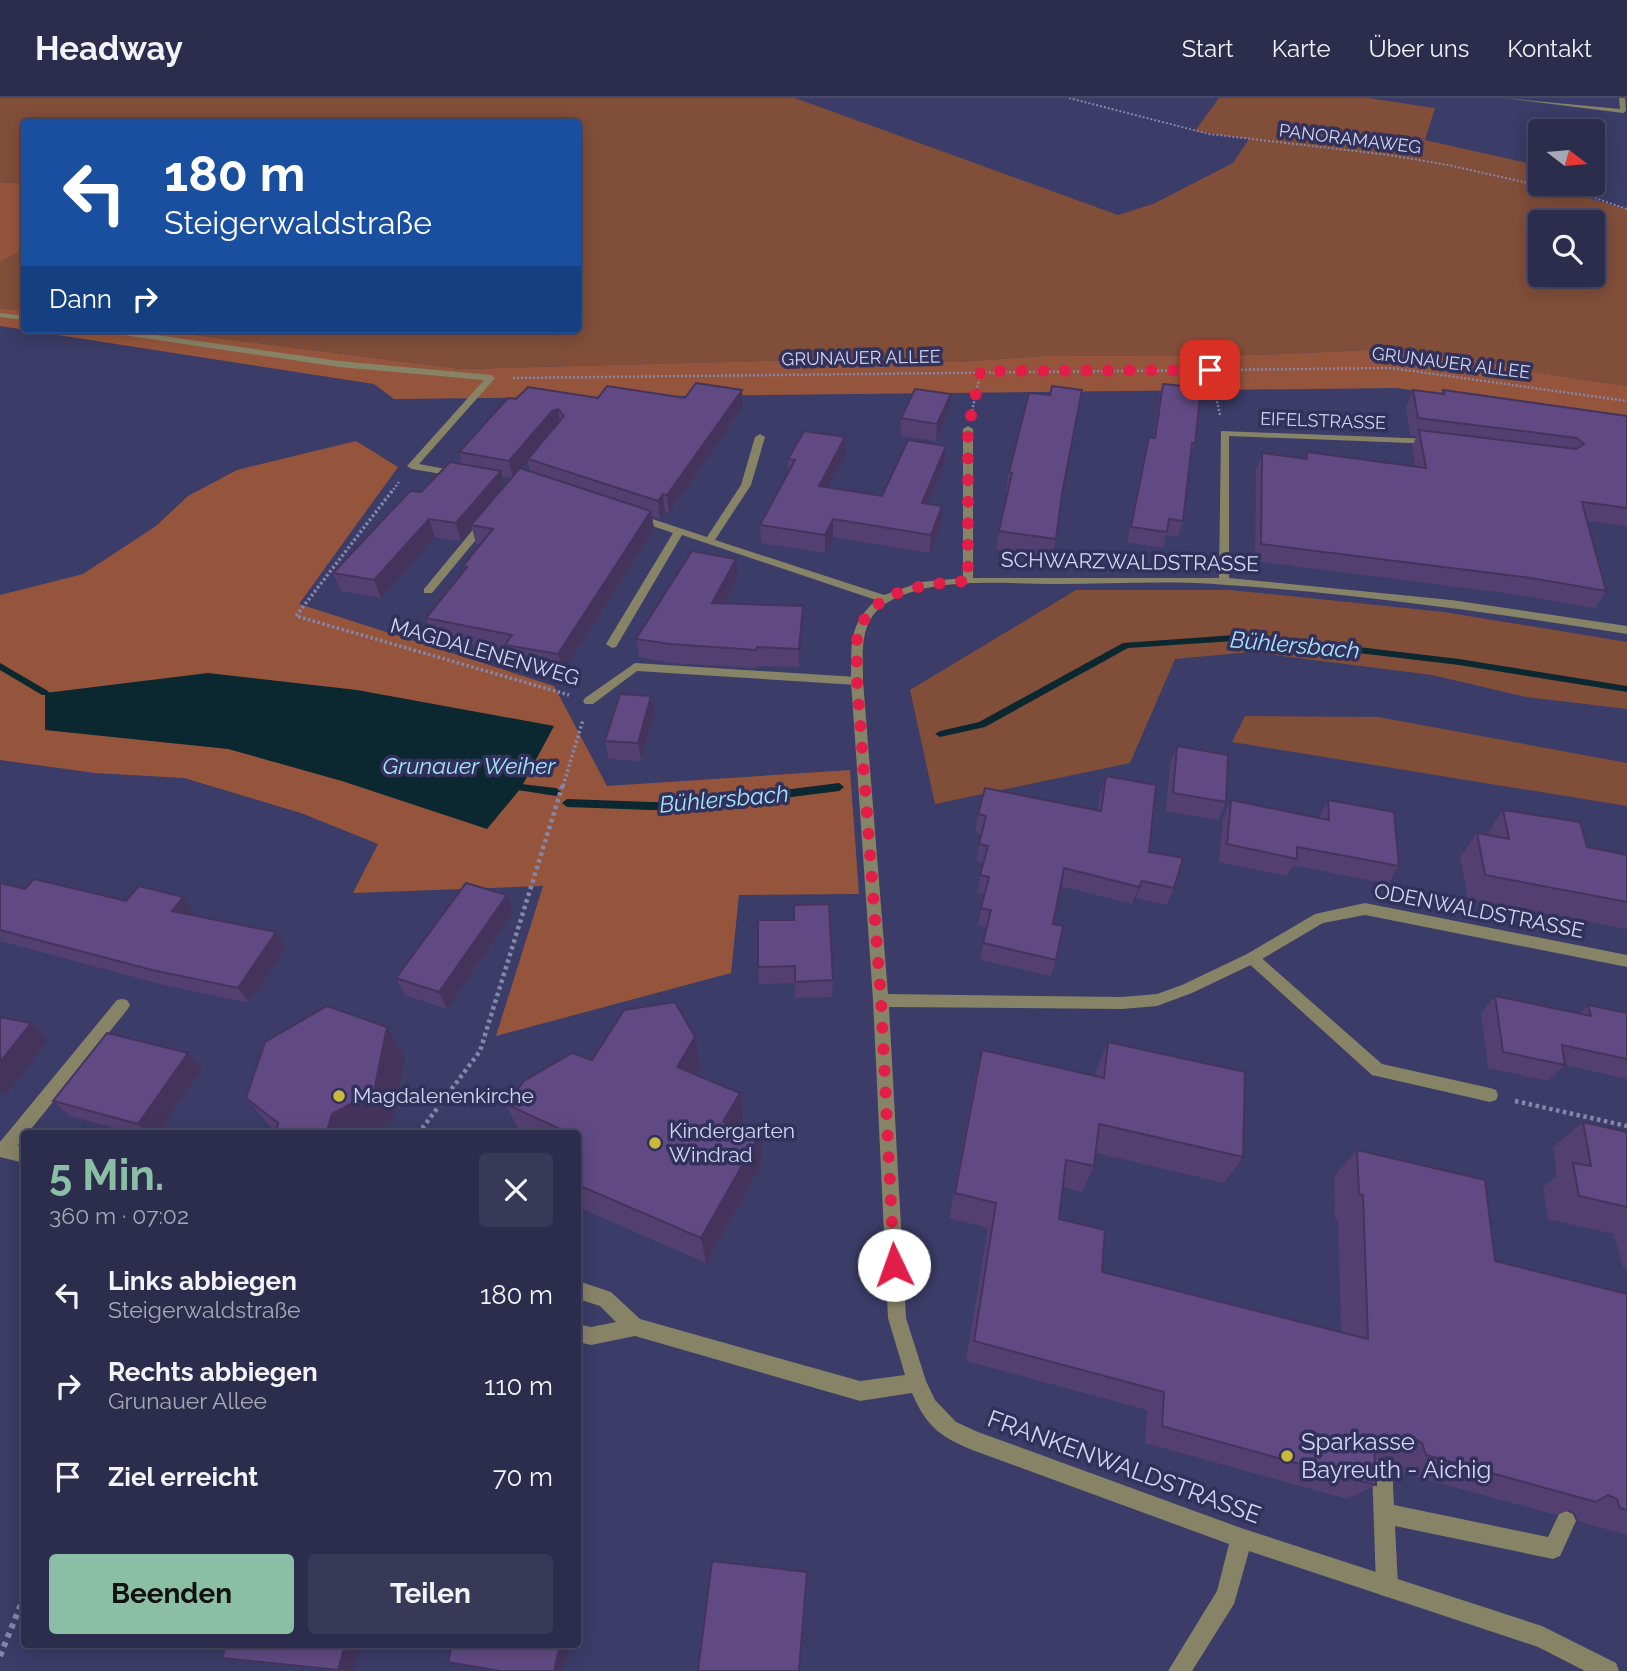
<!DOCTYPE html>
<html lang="de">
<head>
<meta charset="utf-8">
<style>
  :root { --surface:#2c2d4d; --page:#383957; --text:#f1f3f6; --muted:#a6a8b6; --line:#484965; --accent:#8abfa5 }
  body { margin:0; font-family:Raleway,sans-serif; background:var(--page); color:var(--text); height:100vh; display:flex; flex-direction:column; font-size:26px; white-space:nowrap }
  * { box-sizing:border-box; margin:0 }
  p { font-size:23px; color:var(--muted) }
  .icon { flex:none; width:38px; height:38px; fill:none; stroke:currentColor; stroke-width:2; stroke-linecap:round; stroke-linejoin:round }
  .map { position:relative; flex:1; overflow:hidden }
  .panel { position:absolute; left:21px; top:1032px; width:560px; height:518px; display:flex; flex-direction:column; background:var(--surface); border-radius:7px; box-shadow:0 4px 18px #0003,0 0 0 2px var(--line) }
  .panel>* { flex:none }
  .top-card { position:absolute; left:21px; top:21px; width:560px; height:214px; border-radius:7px; box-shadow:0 4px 18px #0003,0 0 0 2px var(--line); background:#1a4fa0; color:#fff; overflow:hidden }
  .needle { width:46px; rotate:106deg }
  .buttons { position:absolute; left:1528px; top:21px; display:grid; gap:14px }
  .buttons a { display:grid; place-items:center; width:77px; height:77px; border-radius:7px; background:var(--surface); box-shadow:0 4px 18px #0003,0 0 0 2px var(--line); font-size:35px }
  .pin { position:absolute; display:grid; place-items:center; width:60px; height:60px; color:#fff; margin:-30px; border-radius:14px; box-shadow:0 4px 10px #0006 }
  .me { position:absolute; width:77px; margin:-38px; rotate:357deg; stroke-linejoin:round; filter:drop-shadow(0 0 5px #0008) }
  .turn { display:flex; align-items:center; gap:24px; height:147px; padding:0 28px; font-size:32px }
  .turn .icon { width:91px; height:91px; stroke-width:2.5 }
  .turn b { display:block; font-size:49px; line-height:60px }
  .then { display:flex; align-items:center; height:66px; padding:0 28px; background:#0003; gap:14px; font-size:26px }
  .round { display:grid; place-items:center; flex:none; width:74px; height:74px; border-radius:7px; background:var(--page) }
  .overview { display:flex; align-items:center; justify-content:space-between; height:119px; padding:0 28px }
  h1 { font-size:42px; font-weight:700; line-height:52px; color:var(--accent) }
  .action { display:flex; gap:14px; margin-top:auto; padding:14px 28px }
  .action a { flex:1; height:80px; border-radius:7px; background:var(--accent); color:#111; font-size:28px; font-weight:700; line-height:80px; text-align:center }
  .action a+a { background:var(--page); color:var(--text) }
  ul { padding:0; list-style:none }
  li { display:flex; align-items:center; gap:21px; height:91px; padding:0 28px }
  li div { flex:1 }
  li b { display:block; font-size:26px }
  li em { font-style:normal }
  header { display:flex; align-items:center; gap:42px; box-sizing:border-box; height:98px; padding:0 35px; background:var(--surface); border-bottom:2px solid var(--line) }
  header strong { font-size:33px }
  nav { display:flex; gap:38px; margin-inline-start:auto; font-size:24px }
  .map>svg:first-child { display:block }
  .green { fill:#814e3a; fill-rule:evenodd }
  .forest { fill:#95553c }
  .water { fill:#0b2730 }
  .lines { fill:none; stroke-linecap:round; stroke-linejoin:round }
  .stream { fill:#0b2730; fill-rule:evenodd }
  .path-far4 { stroke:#8587aa; stroke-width:2; stroke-dasharray:2 2; stroke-linecap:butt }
  .path-far3 { stroke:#8587aa; stroke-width:2.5; stroke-dasharray:2 2; stroke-linecap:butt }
  .path-far2 { stroke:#8587aa; stroke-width:3.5; stroke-dasharray:2.5 2.5; stroke-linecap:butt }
  .path-far1 { stroke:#8587aa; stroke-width:4.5; stroke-dasharray:3.5 3.5; stroke-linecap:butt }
  .path { stroke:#8587aa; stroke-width:6; stroke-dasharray:5 5; stroke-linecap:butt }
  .lane { fill:#878367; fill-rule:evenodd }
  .street { fill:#878367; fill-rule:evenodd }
  .wall { fill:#534071; fill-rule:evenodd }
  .shaded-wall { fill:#44345c }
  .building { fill:#614a83; stroke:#44345c; stroke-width:2 }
  .route { stroke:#e11d48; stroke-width:12; stroke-dasharray:0 21.6 }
  .poi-dot { fill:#caba3a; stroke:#31315b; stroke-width:2.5 }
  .labels { text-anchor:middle; stroke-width:7; stroke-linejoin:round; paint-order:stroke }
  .far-street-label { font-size:18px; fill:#d2d5ef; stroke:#31315b }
  .street-label { font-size:21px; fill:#d2d5ef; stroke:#31315b }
  .poi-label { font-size:21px; fill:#d2d5ef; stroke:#31315b; text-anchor:start }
  .water-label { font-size:23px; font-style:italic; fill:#a3e5fc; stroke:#31315b }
  .near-poi-label { font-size:24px; fill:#d2d5ef; stroke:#31315b; text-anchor:start }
  .near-street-label { font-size:24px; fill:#d2d5ef; stroke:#31315b }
</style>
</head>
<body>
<header>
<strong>Headway</strong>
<nav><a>Start</a><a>Karte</a><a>Über uns</a><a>Kontakt</a></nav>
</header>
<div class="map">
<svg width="1627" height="1573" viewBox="0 0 1627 1573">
  <rect width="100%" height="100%" fill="#3b3c67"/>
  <g class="green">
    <path d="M0,0H795L1118,117L1153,106L1233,65L1249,41L1195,33L1219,0H1368L1435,10L1425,42L1540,68V86H1566L1567,94L1627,111V288L1559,278L1452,258L1367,252L1260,257L1044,258L955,264L801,262L460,271L148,231H578V24H24V86L0,84ZM1540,124H1592V177H1540Z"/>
    <path d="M24,151V213L0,210V164Z"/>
    <path d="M1076,492H1230L1444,514L1627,544V611L1526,599L1432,577L1251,554L1175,561L1130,665L935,706L910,592Z"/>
    <path d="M1245,618L1378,619L1627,665V708L1232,644Z"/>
  </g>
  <g class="forest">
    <path d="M0,84L24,86V151L0,164Z"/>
    <path d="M0,210L24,213V231H148L460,271L801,262L955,264L1044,258L1260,257L1367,252L1452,258L1559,278L1627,288V323L1397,290L394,301L374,286L0,228Z"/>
    <path d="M356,343L398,369L299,506L554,588L607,688L850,672L859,796L739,797L731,875L496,938L543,788L353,795L378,746L301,715L184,680L95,675L0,662V497L83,476L156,428L188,398L237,372Z"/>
  </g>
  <path class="water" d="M208,575L357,592L554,628L521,690L487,731L342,683L228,651L45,632V595Z"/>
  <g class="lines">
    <g class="stream">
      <path d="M1249,536L1459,561L1627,588V594L1459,567L1249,542L1128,550L985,629L940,639L935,636L940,633L979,624L1123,545Z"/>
      <path d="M0,565L48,593L49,595L48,597H42L0,572Z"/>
      <path d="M839,685L844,689L839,693L679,713L567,709L562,705L567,701L679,705Z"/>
      <path d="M521,686L556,690L561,694L556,698L518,692L516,690Z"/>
    </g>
    <path class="path-far4" d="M1069,0L1209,36L1389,57L1448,67L1595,100L1627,111"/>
    <g class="path-far3">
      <path d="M1210,272L1220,317"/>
      <path d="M513,280L1391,270L1627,303"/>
      <path d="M972,313L981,273"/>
      <path d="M391,395L399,384"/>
    </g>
    <g class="path-far2">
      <path d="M392,393L296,518L569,597"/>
      <path d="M563,688L583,622"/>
    </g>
    <g class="path-far1">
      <path d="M1515,1003L1627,1028"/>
      <path d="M418,1036L480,953L563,686"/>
    </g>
    <path class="path" d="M0,1558L24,1499"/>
    <g class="lane">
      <path d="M0,215L24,218V222L0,219Z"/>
      <path d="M93,231H114L339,263L491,277L495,280L419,366L462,374L464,376L459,379L412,371L407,368L484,282L339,269L97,233Z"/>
      <path d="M635,565L857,579L863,583L857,587L637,573L593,606H585L583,603L585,600Z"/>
      <path d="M1252,854L1257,856L1382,966L1490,990L1496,992L1498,997L1496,1002L1490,1004L1372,977L1247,864L1245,860L1247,856Z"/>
      <path d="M122,901L127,902L130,907L127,912L27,1036H24V1039L10,1058L4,1060L0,1058V1044L117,902Z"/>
      <path d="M1382,1359L1389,1362L1392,1369L1394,1407L1548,1439L1559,1416L1566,1413L1573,1416L1576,1423L1560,1458L1553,1461L1395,1428L1398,1488L1395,1496L1387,1499L1379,1496L1376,1488L1372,1369L1375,1362Z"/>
    </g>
    <g class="street">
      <path d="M1504,0L1620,11L1619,0H1625L1626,13L1623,15Z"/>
      <path d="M968,328L973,331V480H1219L1221,333L1432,341L1435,342V346L1229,338V480L1451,502L1627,528V536C1494,515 1361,496 1227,487C1171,482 1113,486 1057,486C1006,486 936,478 890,503C858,520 863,553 863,583L888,896L1122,899L1157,896L1182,887L1247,856L1315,816L1365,805L1627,857V869L1365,817L1323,825L1257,864L1192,895L1157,908L1122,911L889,909L906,1220L926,1283L935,1302L956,1324L978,1334L1241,1430L1542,1528L1616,1565L1619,1573H1585L1538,1549L1249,1453L1234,1506L1192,1573H1168L1217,1493L1229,1446L975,1353C941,1339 927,1330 912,1295L860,1303L635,1238L591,1247L578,1244V1226L591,1229L616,1224L600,1208L578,1201V1183L611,1194L640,1221L860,1283L905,1277L888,1220L873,902L851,583C852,546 847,529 876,502L682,437L616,549L612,550L606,546L673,435L632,421V417H640L707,439L741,387L755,339L760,336L765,339L751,387L715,442L884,497L921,484L963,480V331Z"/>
      <path d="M485,421L489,422V426L432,495H424V491L481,422Z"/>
      <path d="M0,1043L24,1049V1065L0,1059Z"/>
    </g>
  </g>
  <g class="wall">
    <path d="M1163,286L1195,346L1190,361L1183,423L1178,439L1166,437L1163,450L1127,444L1146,354L1149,339L1153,340L1159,300Z"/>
    <path d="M742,292L743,309L669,415L665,414L660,421L652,418L654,431L563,574L510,565L507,553L432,539L426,520L464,473L463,468L481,446H476L472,430L461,443L435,439L381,500L341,493L333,475L421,394L462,366L459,354L516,301L598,300H685ZM528,363L530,374L521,371ZM502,379L512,380L504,389Z"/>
    <path d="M1413,292L1441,296L1443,292L1627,318V428L1587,423L1606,493L1595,510L1520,497L1255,463L1256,372L1262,355L1304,361L1307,354L1415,369L1412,348L1417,338L1410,337L1406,308Z"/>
    <path d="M1029,295L1062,396L1056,441L1053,459L996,451L999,433L1008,392H1006L1009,374Z"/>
    <path d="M951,296L949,313L936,343L900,338L901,320Z"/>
    <path d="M946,348L944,366L927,406L941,426L930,455L833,439L825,455L761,445L760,427L788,375V361L845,357L827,390L882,398Z"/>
    <path d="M736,461L738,479L723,505L803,526L799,569L757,568V570L672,565L639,559L636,541Z"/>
    <path d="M651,598L654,616L641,663L609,661L605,643Z"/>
    <path d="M1177,648L1226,704L1218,722L1166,713L1170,666Z"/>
    <path d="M1106,678L1149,754L1174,790L1167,807L1136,800L1132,806L1060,788L1053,826L1056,862L1051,878L980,862L987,829L978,827L985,796L977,795L983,765L976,763L982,736L975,734L978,716L1098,713L1100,696Z"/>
    <path d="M1231,702L1319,720L1328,702L1399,768L1388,786L1293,767L1287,778L1219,764L1223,720Z"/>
    <path d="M1503,712L1587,749L1627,757V831L1468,801L1460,759L1477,735L1486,737Z"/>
    <path d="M0,785L25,791L126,803L194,815L193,817L276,834L286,849L249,905L164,887L0,843Z"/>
    <path d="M507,797L513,815L447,911L405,897L396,880Z"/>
    <path d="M758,822L833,882L832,899L795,900V885L759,886L758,869Z"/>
    <path d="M1495,898L1579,916L1588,907L1627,915V981L1565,967L1548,983L1488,970L1481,915Z"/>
    <path d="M387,929L405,960L393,1022L276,1034L271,1029L246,1000Z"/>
    <path d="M1108,944L1243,1059L1224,1085L1096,1055L1094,1068L1082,1094L1063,1089L1059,1121L1102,1174L1341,1234L1338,1122L1335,1121L1334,1078L1357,1052L1495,1163L1627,1196V1437L1578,1423L1575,1415L1570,1412L1556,1417L1395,1373L1391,1361L1386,1358L1375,1364L1376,1387L1347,1401L1145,1345L1147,1312L966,1263L988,1130L949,1120L975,981L982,952L1095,978L1096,973Z"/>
    <path d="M188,955L202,971L157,1036H136L70,1018L53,1003Z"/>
    <path d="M700,969L696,976L740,995L743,1024L740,1029L762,1065L706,1165L578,1109V1036H522L520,1035L506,1006Z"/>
    <path d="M1583,1024L1627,1034V1170L1623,1169L1614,1136L1548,1121L1543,1089L1557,1078L1553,1049Z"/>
    <path d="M569,1547L563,1573H493L448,1564Z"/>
    <path d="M222,1560L353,1573H337L240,1563Z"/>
  </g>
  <g class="shaded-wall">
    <path d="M742,292L743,309L669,415L667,397Z"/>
    <path d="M951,296L949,313L936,343L937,326Z"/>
    <path d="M558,311L561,329L528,361V363L513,381L509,363L552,313Z"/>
    <path d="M845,339V357L819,406V388Z"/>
    <path d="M946,348L944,366L920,423L922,405Z"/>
    <path d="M501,373L505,390L471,427L472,430L461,443L456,425Z"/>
    <path d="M663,396L665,414L660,421L658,403Z"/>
    <path d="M942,408L941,426L930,455L931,437Z"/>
    <path d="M651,413L654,431L563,574L558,556Z"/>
    <path d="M429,421L435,439L381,500L374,482Z"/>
    <path d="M833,421V439L825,455V437Z"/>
    <path d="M736,461L738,479L713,523L712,505Z"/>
    <path d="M803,508V526L799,569V551Z"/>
    <path d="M651,598L654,616L641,663L638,645Z"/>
    <path d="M1142,783L1136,800L1132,806L1139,789Z"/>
    <path d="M507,797L513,815L447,911L439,894Z"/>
    <path d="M183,799L194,815L183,828L172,813Z"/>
    <path d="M276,834L286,849L249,905L238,890Z"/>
    <path d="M31,925L48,942L6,997L0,992V964Z"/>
    <path d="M387,929L405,960L393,1022L369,1036H326L332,1016Z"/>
    <path d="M695,939L700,969L683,999L677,969Z"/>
    <path d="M188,955L202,971L157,1036H149L138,1026Z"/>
    <path d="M740,995L743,1024L727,1052L723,1024Z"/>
    <path d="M760,1036L762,1065L706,1165L701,1140Z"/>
    <path d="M345,1547H360L353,1573L338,1572Z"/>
    <path d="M560,1547H569L563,1573H554Z"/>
  </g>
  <g class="building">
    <path d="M696,285L742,292L667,397L663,396L658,403L528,361L564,318L558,311L552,313L509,363L459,354L508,300L516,301L528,289L598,300L607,288L685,300Z"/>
    <path d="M1163,286L1201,290L1195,346L1192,345L1183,423L1169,421L1167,434L1131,429L1149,339L1155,340Z"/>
    <path d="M1052,288L1082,292L1062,396L1056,441L999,433L1012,375L1009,374L1029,295L1050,297Z"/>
    <path d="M915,291L951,296L937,326L901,320Z"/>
    <path d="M1413,292L1444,296L1443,292L1627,318V410L1582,404L1606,493L1531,480L1261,446L1262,355L1307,361V354L1426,370L1419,332L1576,351L1584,346L1577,340L1418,320Z"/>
    <path d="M804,333L845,339L819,388L882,398L908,342L946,348L922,405L942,408L931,437L833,421L825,437L760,427L795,362L788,361Z"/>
    <path d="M450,364L501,373L456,425L429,421L374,482L333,475L410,393L421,394Z"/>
    <path d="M520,370L651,413L558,556L505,547L512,537L426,520L467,469L463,468L493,431L471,427Z"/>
    <path d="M692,453L736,461L712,505L803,508L799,551L757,549L756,552L670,546L636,541Z"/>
    <path d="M620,596L651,598L638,645L605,643Z"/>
    <path d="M1177,648L1228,657L1226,704L1173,695Z"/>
    <path d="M1106,678L1156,687L1149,754L1183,760L1174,790L1142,783L1139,789L1064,770L1053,826L1063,828L1056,862L983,845L991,812L981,810L989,779L980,777L988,748L979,746L986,718L978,716L985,690L1101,713Z"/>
    <path d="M1231,702L1329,722L1328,702L1394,714L1399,768L1297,749V761L1227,746Z"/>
    <path d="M1503,712L1580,724L1587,749L1627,757V804L1485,777L1477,735L1509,741Z"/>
    <path d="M34,781L126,803L139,788L183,799L172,813L276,834L238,890L152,872L0,832V785L25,791Z"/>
    <path d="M466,785L507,797L439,894L396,880Z"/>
    <path d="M829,806L833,882L795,884V868L758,869V822H794V807Z"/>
    <path d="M1495,898L1591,918L1588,907L1627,915V961L1562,947L1565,967L1503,954Z"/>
    <path d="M675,904L695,939L677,969L740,995L723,1024L760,1036L701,1140L578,1087V1036H557L560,1031L506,1006L524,983L572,955L592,962L624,912Z"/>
    <path d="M327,908L387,929L374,993L332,1016L326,1036H276L278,1025L246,1000L265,944Z"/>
    <path d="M0,919L31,925L0,964Z"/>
    <path d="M107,935L188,955L138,1026L53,1003Z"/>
    <path d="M1108,944L1245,974L1243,1059L1099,1026L1094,1068L1066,1062L1059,1121L1105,1132L1102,1174L1368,1241L1363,1097L1359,1096L1357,1052L1485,1082L1495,1163L1627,1196V1412L1620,1410L1617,1401L1608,1397L1596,1404L1426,1357L1422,1345L1413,1340L1404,1343L1400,1350L1374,1343L1376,1387L1162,1328L1164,1294L974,1243L996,1105L955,1095L982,952L1104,980Z"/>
    <path d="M1583,1024L1627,1034V1109L1579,1098L1573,1065L1591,1068Z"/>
    <path d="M712,1463L807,1474L799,1573H698Z"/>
    <path d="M226,1547H345L338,1572L222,1560Z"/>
    <path d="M452,1547H560L554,1573H500L448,1564Z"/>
  </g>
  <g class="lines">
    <path class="route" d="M894,1167L881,902L857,583C858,568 854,547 859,533C874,489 929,486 968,483V331L981,273L1210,272"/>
  </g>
  <g class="poi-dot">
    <circle cx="339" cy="998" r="7"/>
    <circle cx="655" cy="1045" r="7"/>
    <circle cx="1287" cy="1358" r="7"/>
  </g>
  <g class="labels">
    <g class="far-street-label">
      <text transform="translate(1350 41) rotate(7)" y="6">PANORAMAWEG</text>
      <text transform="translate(861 260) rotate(-1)" y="6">GRUNAUER ALLEE</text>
      <text transform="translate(1451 265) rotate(7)" y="6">GRUNAUER ALLEE</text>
      <text transform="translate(1323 323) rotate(2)" y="6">EIFELSTRASSE</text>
    </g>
    <g class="street-label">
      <text transform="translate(1130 464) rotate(1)" y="7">SCHWARZWALDSTRASSE</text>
      <text transform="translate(485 554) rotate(16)" y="7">MAGDALENENWEG</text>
      <text transform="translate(1479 813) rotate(11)" y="7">ODENWALDSTRASSE</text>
    </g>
    <g class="poi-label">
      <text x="353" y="1005">Magdalenenkirche</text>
      <text x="669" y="1040">Kindergarten<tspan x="669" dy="24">Windrad</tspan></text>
    </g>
    <g class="water-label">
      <text transform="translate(1295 547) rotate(5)" y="8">Bühlersbach</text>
      <text x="469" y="676">Grunauer Weiher</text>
      <text transform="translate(724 701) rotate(-5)" y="8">Bühlersbach</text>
    </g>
    <g class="near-poi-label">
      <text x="1301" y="1352">Sparkasse<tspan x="1301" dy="28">Bayreuth - Aichig</tspan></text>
    </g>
    <g class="near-street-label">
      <text transform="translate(1124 1369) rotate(20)" y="8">FRANKENWALDSTRASSE</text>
    </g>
  </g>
</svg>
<div class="buttons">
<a><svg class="needle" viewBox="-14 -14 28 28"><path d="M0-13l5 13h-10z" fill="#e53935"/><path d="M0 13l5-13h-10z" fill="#a6a8b6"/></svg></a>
<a><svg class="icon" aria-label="search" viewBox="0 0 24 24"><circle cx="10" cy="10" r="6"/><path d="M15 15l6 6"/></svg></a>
</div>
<div class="pin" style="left:1210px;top:272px;background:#d93025"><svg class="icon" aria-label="arrive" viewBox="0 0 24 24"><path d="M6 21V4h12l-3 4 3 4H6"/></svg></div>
<svg class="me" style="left:894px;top:1167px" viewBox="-20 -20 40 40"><circle r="19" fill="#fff"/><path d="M0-13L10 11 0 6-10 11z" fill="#e11d48"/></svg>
<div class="top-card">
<div class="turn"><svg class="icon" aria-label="left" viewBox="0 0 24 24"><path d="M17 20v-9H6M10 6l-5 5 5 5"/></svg><div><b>180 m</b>Steigerwaldstraße</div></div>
<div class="then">Dann<svg class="icon" aria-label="right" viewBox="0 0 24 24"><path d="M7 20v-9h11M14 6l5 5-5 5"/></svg></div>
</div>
<section class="panel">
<div class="overview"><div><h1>5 Min.</h1><p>360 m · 07:02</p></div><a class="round"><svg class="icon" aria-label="close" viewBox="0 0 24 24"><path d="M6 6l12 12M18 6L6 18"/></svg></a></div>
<ul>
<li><svg class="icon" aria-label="left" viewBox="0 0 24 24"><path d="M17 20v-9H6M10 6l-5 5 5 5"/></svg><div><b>Links abbiegen</b><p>Steigerwaldstraße</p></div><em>180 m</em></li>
<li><svg class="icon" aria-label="right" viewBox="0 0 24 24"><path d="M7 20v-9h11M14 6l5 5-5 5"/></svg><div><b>Rechts abbiegen</b><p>Grunauer Allee</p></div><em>110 m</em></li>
<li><svg class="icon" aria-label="arrive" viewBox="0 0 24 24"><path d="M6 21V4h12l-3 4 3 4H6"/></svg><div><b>Ziel erreicht</b></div><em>70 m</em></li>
</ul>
<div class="action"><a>Beenden</a><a>Teilen</a></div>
</section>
</div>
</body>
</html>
